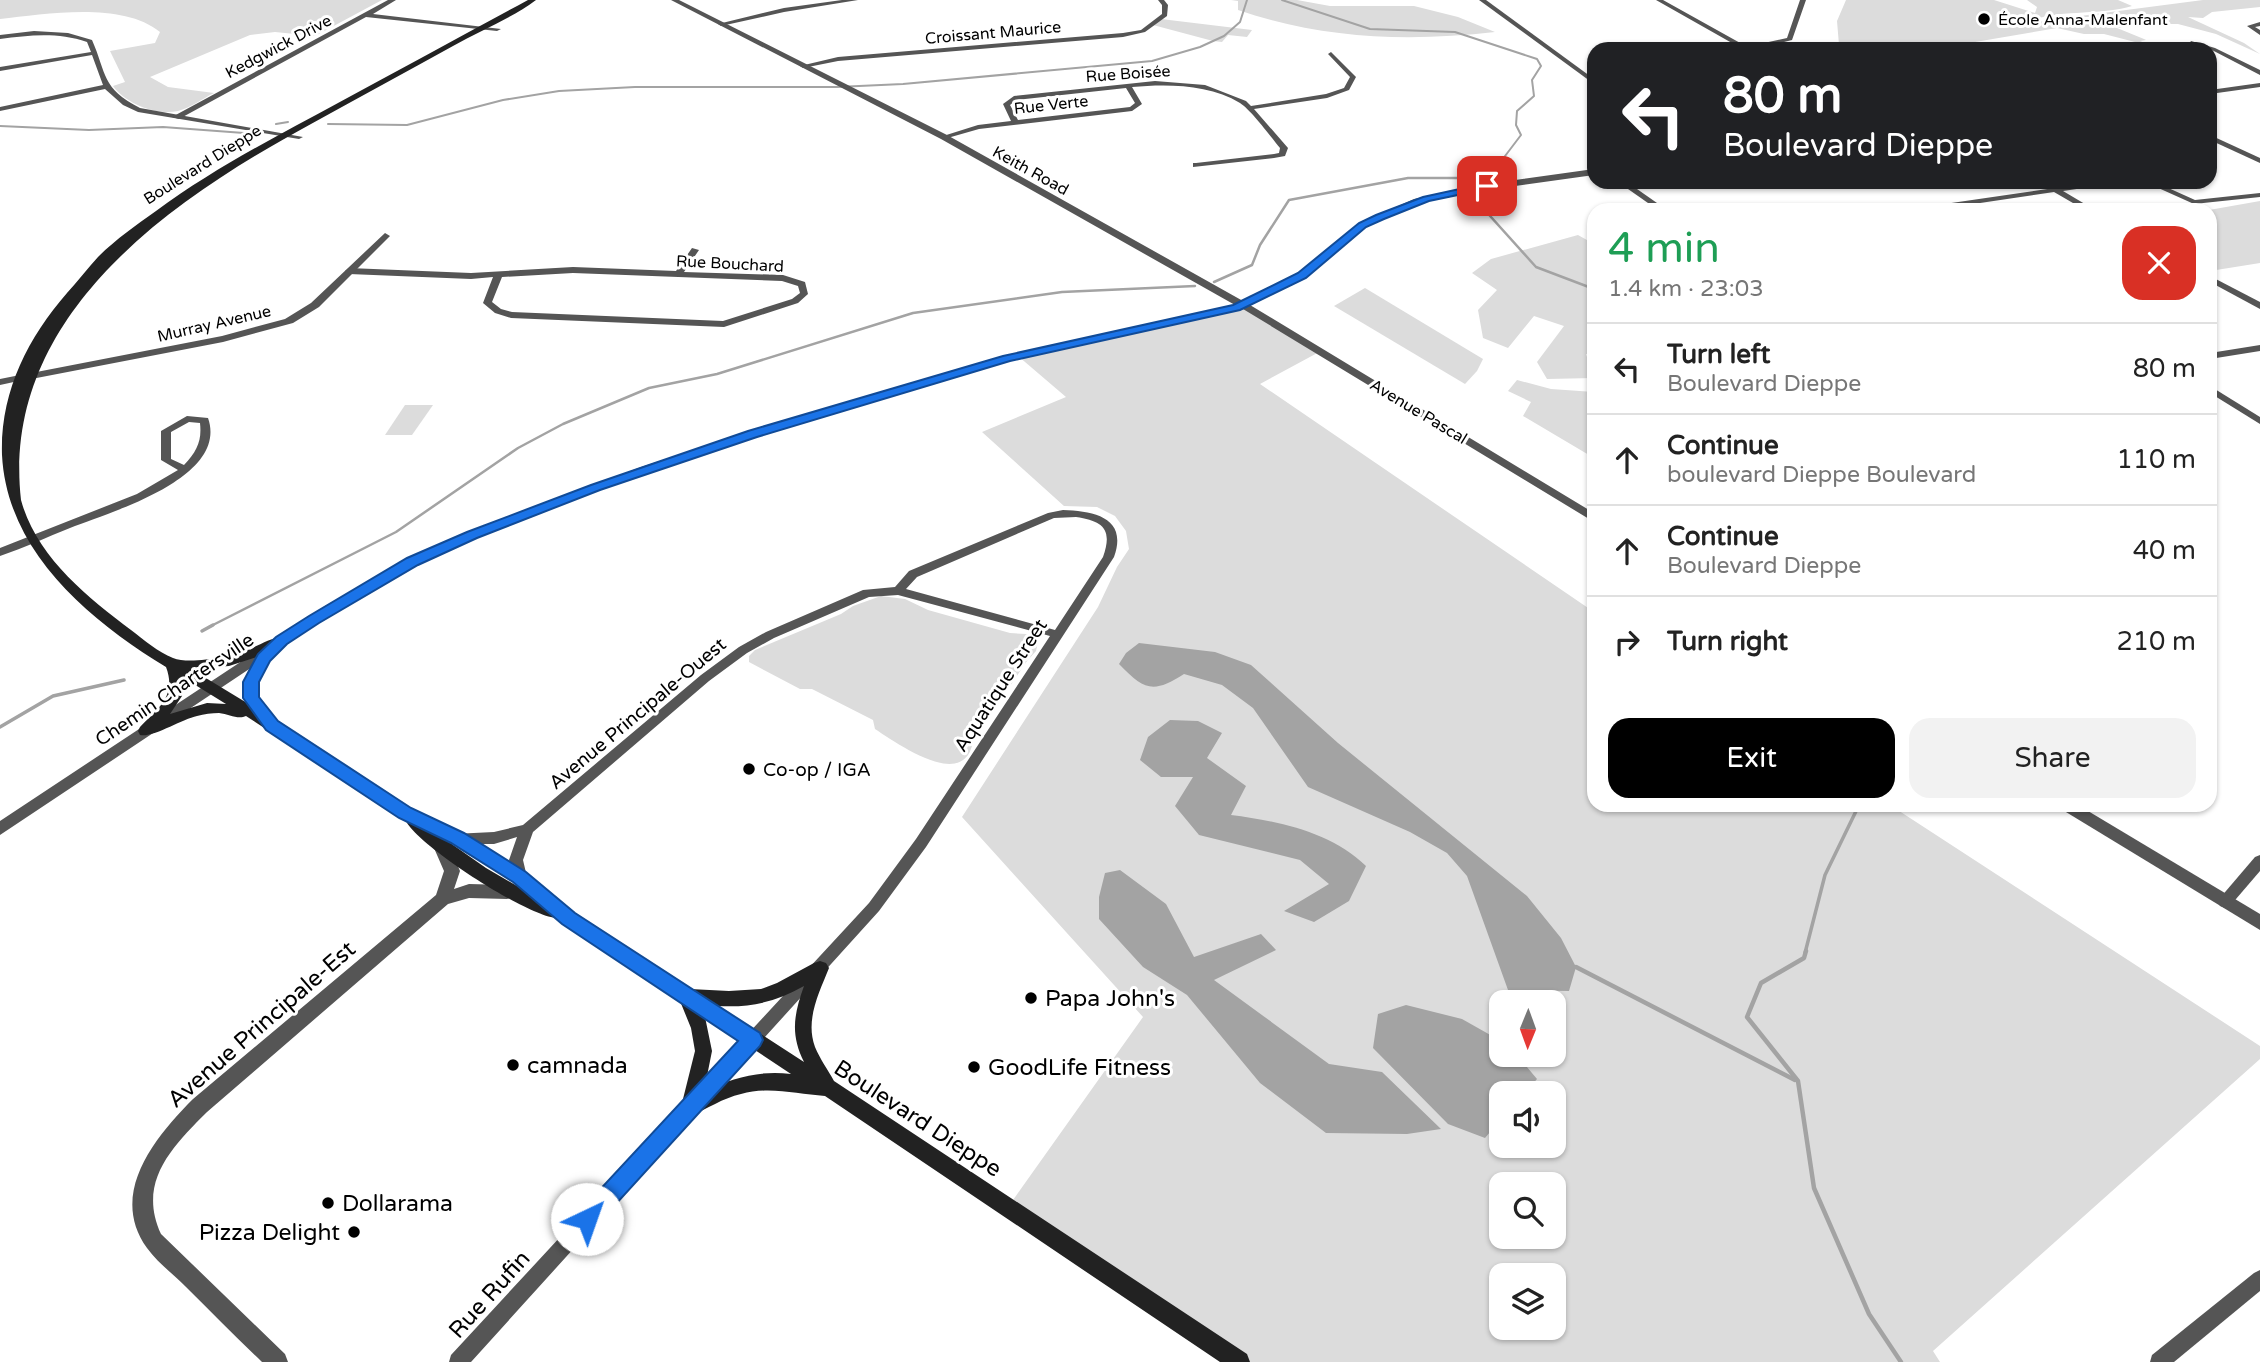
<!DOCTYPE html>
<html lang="en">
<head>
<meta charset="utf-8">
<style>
  :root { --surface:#fff; --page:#f2f2f2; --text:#222; --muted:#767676; --line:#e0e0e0; --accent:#000 }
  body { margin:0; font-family:"Varela Round",sans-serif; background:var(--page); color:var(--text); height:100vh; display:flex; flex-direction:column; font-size:26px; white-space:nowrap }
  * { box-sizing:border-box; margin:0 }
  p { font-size:23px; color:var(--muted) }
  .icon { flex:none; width:38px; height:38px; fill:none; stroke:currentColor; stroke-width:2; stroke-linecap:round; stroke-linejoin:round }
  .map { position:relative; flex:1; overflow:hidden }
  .drawer { position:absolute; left:1587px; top:203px; width:630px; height:609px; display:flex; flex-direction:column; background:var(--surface); border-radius:21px; box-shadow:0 2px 5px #0004 }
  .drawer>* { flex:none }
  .banner { position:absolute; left:1587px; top:42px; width:630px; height:147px; border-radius:21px; box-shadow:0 2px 5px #0004; background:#202124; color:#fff; overflow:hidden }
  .needle { width:46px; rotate:181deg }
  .controls { position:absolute; left:1489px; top:990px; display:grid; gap:14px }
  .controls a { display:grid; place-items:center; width:77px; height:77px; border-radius:14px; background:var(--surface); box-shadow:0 2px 5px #0004; font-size:35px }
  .pin { position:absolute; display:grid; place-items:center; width:60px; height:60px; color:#fff; margin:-30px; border-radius:14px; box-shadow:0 4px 10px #0006 }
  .me { position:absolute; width:77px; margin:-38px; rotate:42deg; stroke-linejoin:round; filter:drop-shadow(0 0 5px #0008) }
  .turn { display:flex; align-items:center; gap:24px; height:147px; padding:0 21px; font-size:32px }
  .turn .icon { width:91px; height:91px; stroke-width:2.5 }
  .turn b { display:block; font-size:49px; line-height:60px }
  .round { display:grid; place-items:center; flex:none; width:74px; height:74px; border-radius:21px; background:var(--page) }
  .headline { display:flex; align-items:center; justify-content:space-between; height:119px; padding:0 21px }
  h1 { font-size:42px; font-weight:600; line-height:52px; color:#1e9e55 }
  .button { display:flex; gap:14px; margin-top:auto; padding:14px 21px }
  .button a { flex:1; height:80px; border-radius:21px; background:var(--accent); color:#fff; font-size:28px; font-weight:600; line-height:80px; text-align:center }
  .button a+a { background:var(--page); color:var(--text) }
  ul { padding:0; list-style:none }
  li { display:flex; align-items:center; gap:21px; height:91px; padding:0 21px; border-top:2px solid var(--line) }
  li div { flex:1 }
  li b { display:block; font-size:26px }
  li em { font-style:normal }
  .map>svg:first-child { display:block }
  .green { fill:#dcdcdc; fill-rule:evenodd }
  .water { fill:#a3a3a3 }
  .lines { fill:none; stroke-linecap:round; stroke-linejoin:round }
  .stream-far3 { stroke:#a3a3a3; stroke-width:2 }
  .stream-far2 { stroke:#a3a3a3; stroke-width:2.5 }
  .stream-far1 { stroke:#a3a3a3; stroke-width:3.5 }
  .stream { stroke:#a3a3a3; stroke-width:4.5 }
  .minor { fill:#555; fill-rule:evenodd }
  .tertiary { fill:#555; fill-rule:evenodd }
  .secondary { fill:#222; fill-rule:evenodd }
  .route { fill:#1a73e8; stroke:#114b97; stroke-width:2 }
  .poi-dot { fill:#000; stroke:#fff; stroke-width:2.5 }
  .labels { text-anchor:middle; stroke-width:6; stroke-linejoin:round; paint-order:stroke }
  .far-poi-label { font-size:16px; fill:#000; stroke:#fff; text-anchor:start }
  .far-street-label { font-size:16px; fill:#000; stroke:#fff }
  .street-label { font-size:19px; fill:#000; stroke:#fff }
  .poi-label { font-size:19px; fill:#000; stroke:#fff; text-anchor:start }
  .near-poi-label { font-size:23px; fill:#000; stroke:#fff; text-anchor:start }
  .near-street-label { font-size:23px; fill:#000; stroke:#fff }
</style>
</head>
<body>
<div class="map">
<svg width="2260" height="1362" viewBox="0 0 2260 1362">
  <rect width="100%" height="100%" fill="#fff"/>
  <g class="green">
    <path d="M0,0H382L315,36L275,32L250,35L150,77L168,87L214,93C202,99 190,108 178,111C156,116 125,103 113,86L125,82L110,51L155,43L160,32C122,1 46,14 0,19Z"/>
    <path d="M1231,0H1297L1330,6H1414L1458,17L1495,32C1407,42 1323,39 1238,10V1Z"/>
    <path d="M1846,0H1994L2035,13L2037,7L2027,0H2118L2132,6C2104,15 2062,10 2036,19C2045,23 2058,26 2066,24L2057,19L2203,0H2260V7L2212,12L2203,18L2188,17L2244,43L2260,54L2216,34L2178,24H2145L2117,28L2144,39L2146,40L2140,41L2159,49H2147L2135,42L2104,34H2084L2057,28L1934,49H1833L1839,45L1837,21Z"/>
    <path d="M1161,19L1252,30L1247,37L1228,35L1222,42L1213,41L1153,25Z"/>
    <path d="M2260,201V263L2210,271L2209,210Z"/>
    <path d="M1578,235L1594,244V354H1586L1594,378L1547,379L1537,362L1564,326L1534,316L1508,348L1483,338L1478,310L1497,290L1472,273L1491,259Z"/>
    <path d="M1365,288L1483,359L1477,371L1465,384L1334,306Z"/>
    <path d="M1243,305L1321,351L1260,384L1594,612V805H1890L2260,1046V1059L1933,1351L1940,1362H1238L1008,1207L1143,1017L962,817L1098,607L1117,567L1129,549L1126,531L1115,516L1097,507L1064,506L982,432L1066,397L1018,356ZM1502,1003H1554V1055H1502ZM1502,1094H1554V1146H1502ZM1502,1185H1554V1237H1502ZM1502,1276H1554V1328H1502Z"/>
    <path d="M1517,380L1551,389L1594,392V458L1523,416L1531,402L1508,391Z"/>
    <path d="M405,405H433L412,435H385Z"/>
    <path d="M881,596L905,599L928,610L1010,633L1026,634L1038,642L1036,651L1027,661L973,741C965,792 898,744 875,729L873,720L812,689H800L749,662V656L755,650L841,614L853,606Z"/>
  </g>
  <g class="water">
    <path d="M1139,643L1215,652L1251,665L1338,743L1527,896L1561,938L1576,967L1569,991L1508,990L1467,876L1447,853L1410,832L1308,787L1253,708L1222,685L1184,674C1153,694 1144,690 1119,664L1126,653Z"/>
    <path d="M1170,720L1198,721L1222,733L1207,758L1246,786L1231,815C1278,821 1331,832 1366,866L1349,901L1314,922L1284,911L1329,884L1300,860L1199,835L1175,806L1193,777H1161L1140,760L1148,737Z"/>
    <path d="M1120,870L1166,904L1194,957L1261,934L1276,950L1214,980L1329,1064L1382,1072L1441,1129L1407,1134L1326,1133L1260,1083L1187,995L1143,967L1099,919V897L1105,873Z"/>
    <path d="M1406,1005L1462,1019L1501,1041L1502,1055H1517L1537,1079L1524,1094H1502L1501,1119L1485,1138L1448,1124L1373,1048L1378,1014Z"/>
  </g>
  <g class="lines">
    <g class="stream-far3">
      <path d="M1282,0L1370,29L1455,32L1537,59L1541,66L1532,80L1534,96L1517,111L1516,125L1521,135L1499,164"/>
      <path d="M276,124L288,122"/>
      <path d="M328,124L407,125L503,100L559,91L635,87H837L903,84L1152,61L1200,47L1224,36L1240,22L1247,0"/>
      <path d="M0,126L89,130L163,127L244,133"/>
    </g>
    <g class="stream-far2">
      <path d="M1473,197L1536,267L1594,289"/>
      <path d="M1214,282L1252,265L1260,245L1289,200L1408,178H1481L1487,176L1501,162"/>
      <path d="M209,627L396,532L518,448L563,424L649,388L717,374L913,313L1062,292L1195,286"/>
    </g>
    <g class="stream-far1">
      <path d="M202,631L213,625"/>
      <path d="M0,727L53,696L124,680"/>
      <path d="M1805,953L1825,875L1859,805"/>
    </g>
    <g class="stream">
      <path d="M1806,951L1804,958L1761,983L1747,1017L1798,1081L1814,1188L1869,1314L1901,1362"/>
      <path d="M1576,967L1795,1080"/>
    </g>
    <g class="minor">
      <path d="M842,0H858L784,12L721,26L718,24L784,8Z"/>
      <path d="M1158,0H1164L1168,5L1167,16L1145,32L1123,37L838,61L803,68L800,66L838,57L1123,33L1141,30L1162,14V5Z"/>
      <path d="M1656,0H1663L1742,44L1764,43L1787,38L1800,0H1806L1792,40L1764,47H1739Z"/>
      <path d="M2260,22V26L2255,27L2260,30V35L2247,26Z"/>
      <path d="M34,31L68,33L92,40C107,74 101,88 140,108L303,137L299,139L138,112L123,105L105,89L0,111V107L103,85L92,55L0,71V67L91,52L87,42C58,32 30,35 0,39V35Z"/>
      <path d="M2191,41L2215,48L2260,70V75L2210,49L2189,44Z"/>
      <path d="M2101,46L2103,49H2092L2093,48Z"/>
      <path d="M1331,52L1356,77L1349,90L1327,98L1254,109L1288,148L1285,156L1274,158L1193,167V163H1196L1274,154L1279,153L1280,148C1271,137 1251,110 1240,103C1209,84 1167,84 1132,87L1142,104L1132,111L979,129L944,139L940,137L978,125L1011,121L1003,104L1014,96L1155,81L1205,85L1246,101L1251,106L1326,94L1344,88L1350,77L1329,55L1328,54ZM1126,88L1135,103L1130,107L1018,120L1010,105L1016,100Z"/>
      <path d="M2210,135L2260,158V163L2210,140Z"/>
      <path d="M1618,182H1627L1667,210H1658Z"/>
      <path d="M2095,182H2115L2111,184L2063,191L2095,210H2085L2054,192L1933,210H1913L1917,208Z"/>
      <path d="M2145,182H2155L2195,200L2260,193V197L2194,204Z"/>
      <path d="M692,248L699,250L684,272L783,275L805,282L808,294L798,303L724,327L511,318L495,313L483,303L493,277L471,279L349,274L345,271L349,268L471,273L573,267L676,271ZM573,273L782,281L798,286L800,293L792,299L723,321L512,312L501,309L492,302L502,277Z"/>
      <path d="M2210,276L2260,302V309L2210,282Z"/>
      <path d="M2260,345V351L2210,359V353Z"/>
      <path d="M20,375L23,376V380L0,385V379Z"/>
      <path d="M2210,386L2260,417V424L2210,393Z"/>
      <path d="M187,416L208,418C229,478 111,512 70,528C47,537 24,548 0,556V548L137,494L178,470L161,460V431ZM189,422L200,423C202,441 197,451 184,465L171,459V432Z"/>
      <path d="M1063,510C1095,511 1128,518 1114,557L926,847L879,911L471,1362H449L451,1355L869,903L916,839L1050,636L898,595L869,597L774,638L747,653L709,681L533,832L523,860L527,877L525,881L520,883L515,881L509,860L517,837L494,844H458L453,842L451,838L453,834L494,832L523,825L701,675L739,647L766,632L863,590L895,587L909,571L1048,513ZM1076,517C1103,521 1113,529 1103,557L1055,630L906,589L917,577L1054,518Z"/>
      <path d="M2260,855V871L2230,906L2225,908L2220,906L2218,902L2220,898L2255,857Z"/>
      <path d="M2260,1270V1291L2174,1362H2150L2152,1355L2254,1273Z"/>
    </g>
    <g class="tertiary">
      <path d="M388,0H396L373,14L501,29L497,31L366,17L179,119L172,117Z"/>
      <path d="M671,0H679L947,135L1243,301L1299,274L1360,223L1414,199L1472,186L1594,169V175L1472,192L1420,203L1366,227L1305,278L1250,305L1594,513V522L1243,309L1010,361L757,436L649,471L476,538L417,565L335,612L0,835V821L325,606L409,559L468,532L641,467L749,432L1004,356L1235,305L941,139Z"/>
      <path d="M1479,0H1486L1594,79V84Z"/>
      <path d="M2260,83V87L2210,94V90Z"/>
      <path d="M385,233L390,236L319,307L293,323L223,342L21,381L16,378L21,375L222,336L285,319L311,303Z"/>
      <path d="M2058,805H2078L2260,914V930L2061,809Z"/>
      <path d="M442,842L448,843L460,871L454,889L469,884L507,885L513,887L515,892L513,897L507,899L469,898L448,904L207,1112C172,1147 137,1182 161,1234L285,1354L288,1362H262C236,1337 211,1312 185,1286C173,1274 157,1262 147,1248C108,1194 155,1137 193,1099L436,895L444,871L434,848L436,843Z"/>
    </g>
    <path class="secondary" d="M528,0H536C512,18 480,31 453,46C406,72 358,98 311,124C175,198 0,314 21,500C36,556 87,597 131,630C144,640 158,652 173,658C191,665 231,656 249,649C261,645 274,635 286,638L288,641C275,655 252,673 258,697C261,705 270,712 274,719L410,809L463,834L526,872L574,913L690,989L729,991L761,989L777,983L814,963L820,961L826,963L829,968C819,993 805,1020 815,1047C820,1059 828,1070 834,1081L1247,1354L1250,1362H1220L825,1096C797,1094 769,1086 741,1094C723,1098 707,1109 690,1116L683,1113L681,1107L695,1051L691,1028L680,1001L557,918C530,918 418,846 406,821L246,716C238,720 229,714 219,713C212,713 204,714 197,716C182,719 153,738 140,735L138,731L140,727C158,708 177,696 166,667C89,620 7,552 2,455C0,393 27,339 67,293C78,281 87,269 98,257C115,240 136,225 156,211C213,169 275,137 338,103C401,69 465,34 528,0ZM257,657C247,671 240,686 247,703L191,669L229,666ZM184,678L226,704L207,703L170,714L182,696ZM446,840L514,882L524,890L486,868ZM804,986C794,1014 790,1034 804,1062L718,1006C750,1008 776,1002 804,986ZM705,1017L791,1074C759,1070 733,1078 704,1091L712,1051Z"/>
  </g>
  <path class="route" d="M1487,183L1492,186L1491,188L1429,201L1384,219L1366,227L1306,278L1240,310L1010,361L757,437L600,490L477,538L418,565L319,623L287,644L270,661L259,682V697L278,721L411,808L464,833L526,872L575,913L760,1033L763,1040L760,1046L595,1227L587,1230L580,1227L576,1219L580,1211L738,1041L562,924L513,882L451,843L399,818L266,730L243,698V682L258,654L276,637L309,616L407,558L467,532L591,485L748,431L1003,356L1233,305L1298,273L1359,223L1376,215L1423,197Z"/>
  <g class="poi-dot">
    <circle cx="1984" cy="19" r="7"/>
    <circle cx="749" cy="769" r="7"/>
    <circle cx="1031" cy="998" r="7"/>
    <circle cx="513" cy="1065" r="7"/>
    <circle cx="974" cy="1067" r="7"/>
    <circle cx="328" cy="1203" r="7"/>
    <circle cx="354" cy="1232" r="7"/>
  </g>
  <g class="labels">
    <g class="far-poi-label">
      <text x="1998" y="25">École Anna-Malenfant</text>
    </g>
    <g class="far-street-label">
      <text transform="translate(993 32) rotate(-5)" y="6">Croissant Maurice</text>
      <text transform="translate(278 46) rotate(-28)" y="6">Kedgwick Drive</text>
      <text transform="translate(1128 73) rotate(-4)" y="6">Rue Boisée</text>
      <text transform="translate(1051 104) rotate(-6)" y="6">Rue Verte</text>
      <text transform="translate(202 164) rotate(-32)" y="6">Boulevard Dieppe</text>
      <text transform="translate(1031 170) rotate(29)" y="6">Keith Road</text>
      <text transform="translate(730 263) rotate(3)" y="6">Rue Bouchard</text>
      <text transform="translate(214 323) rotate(-13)" y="6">Murray Avenue</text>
      <text transform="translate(1419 411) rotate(31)" y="6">Avenue Pascal</text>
    </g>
    <g class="street-label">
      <text transform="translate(1000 685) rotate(-57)" y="7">Aquatique Street</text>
      <text transform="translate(174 689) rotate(-34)" y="7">Chemin Chartersville</text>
      <text transform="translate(637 713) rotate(-40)" y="7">Avenue Principale-Ouest</text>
    </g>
    <g class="poi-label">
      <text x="763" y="776">Co-op / IGA</text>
    </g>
    <g class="near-poi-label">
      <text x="1045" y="1006">Papa John's</text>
      <text x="527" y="1073">camnada</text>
      <text x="988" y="1075">GoodLife Fitness</text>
      <text x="342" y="1211">Dollarama</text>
      <text x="340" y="1240" text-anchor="end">Pizza Delight</text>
    </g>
    <g class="near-street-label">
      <text transform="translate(261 1024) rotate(-41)" y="8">Avenue Principale-Est</text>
      <text transform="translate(918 1118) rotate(33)" y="8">Boulevard Dieppe</text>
      <text transform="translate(489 1294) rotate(-48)" y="8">Rue Rufin</text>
    </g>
  </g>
</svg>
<div class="controls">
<a><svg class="needle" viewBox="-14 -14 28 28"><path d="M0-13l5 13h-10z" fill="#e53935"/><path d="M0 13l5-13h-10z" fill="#767676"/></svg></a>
<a><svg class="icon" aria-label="sound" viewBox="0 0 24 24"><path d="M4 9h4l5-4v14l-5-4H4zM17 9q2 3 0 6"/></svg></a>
<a><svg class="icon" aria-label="search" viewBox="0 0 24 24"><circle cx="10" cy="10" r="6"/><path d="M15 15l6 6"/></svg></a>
<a><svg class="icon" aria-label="layers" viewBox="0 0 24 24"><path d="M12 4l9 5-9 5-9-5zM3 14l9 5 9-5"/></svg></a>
</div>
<div class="pin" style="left:1487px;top:186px;background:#d93025"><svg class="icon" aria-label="arrive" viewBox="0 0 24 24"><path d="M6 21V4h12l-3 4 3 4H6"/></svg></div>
<svg class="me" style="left:587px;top:1219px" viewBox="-20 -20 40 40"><circle r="19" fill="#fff"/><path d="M0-13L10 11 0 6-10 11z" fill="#1a73e8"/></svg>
<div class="banner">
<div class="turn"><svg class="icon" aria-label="left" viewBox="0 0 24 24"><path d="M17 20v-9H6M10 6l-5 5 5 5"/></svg><div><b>80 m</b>Boulevard Dieppe</div></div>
</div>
<section class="drawer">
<div class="headline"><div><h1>4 min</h1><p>1.4 km · 23:03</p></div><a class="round" style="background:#d93025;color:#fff"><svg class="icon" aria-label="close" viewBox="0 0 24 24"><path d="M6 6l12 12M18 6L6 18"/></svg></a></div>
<ul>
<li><svg class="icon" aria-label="left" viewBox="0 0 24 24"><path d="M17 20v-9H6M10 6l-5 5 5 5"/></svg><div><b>Turn left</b><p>Boulevard Dieppe</p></div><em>80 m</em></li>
<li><svg class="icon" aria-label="ahead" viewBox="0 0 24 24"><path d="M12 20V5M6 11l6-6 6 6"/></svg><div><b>Continue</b><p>boulevard Dieppe Boulevard</p></div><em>110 m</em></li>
<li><svg class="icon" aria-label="ahead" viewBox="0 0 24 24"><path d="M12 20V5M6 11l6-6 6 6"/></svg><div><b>Continue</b><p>Boulevard Dieppe</p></div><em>40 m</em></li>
<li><svg class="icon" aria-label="right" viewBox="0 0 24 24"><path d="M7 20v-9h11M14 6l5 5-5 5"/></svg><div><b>Turn right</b></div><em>210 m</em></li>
</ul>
<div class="button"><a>Exit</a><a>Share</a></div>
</section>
</div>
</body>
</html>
